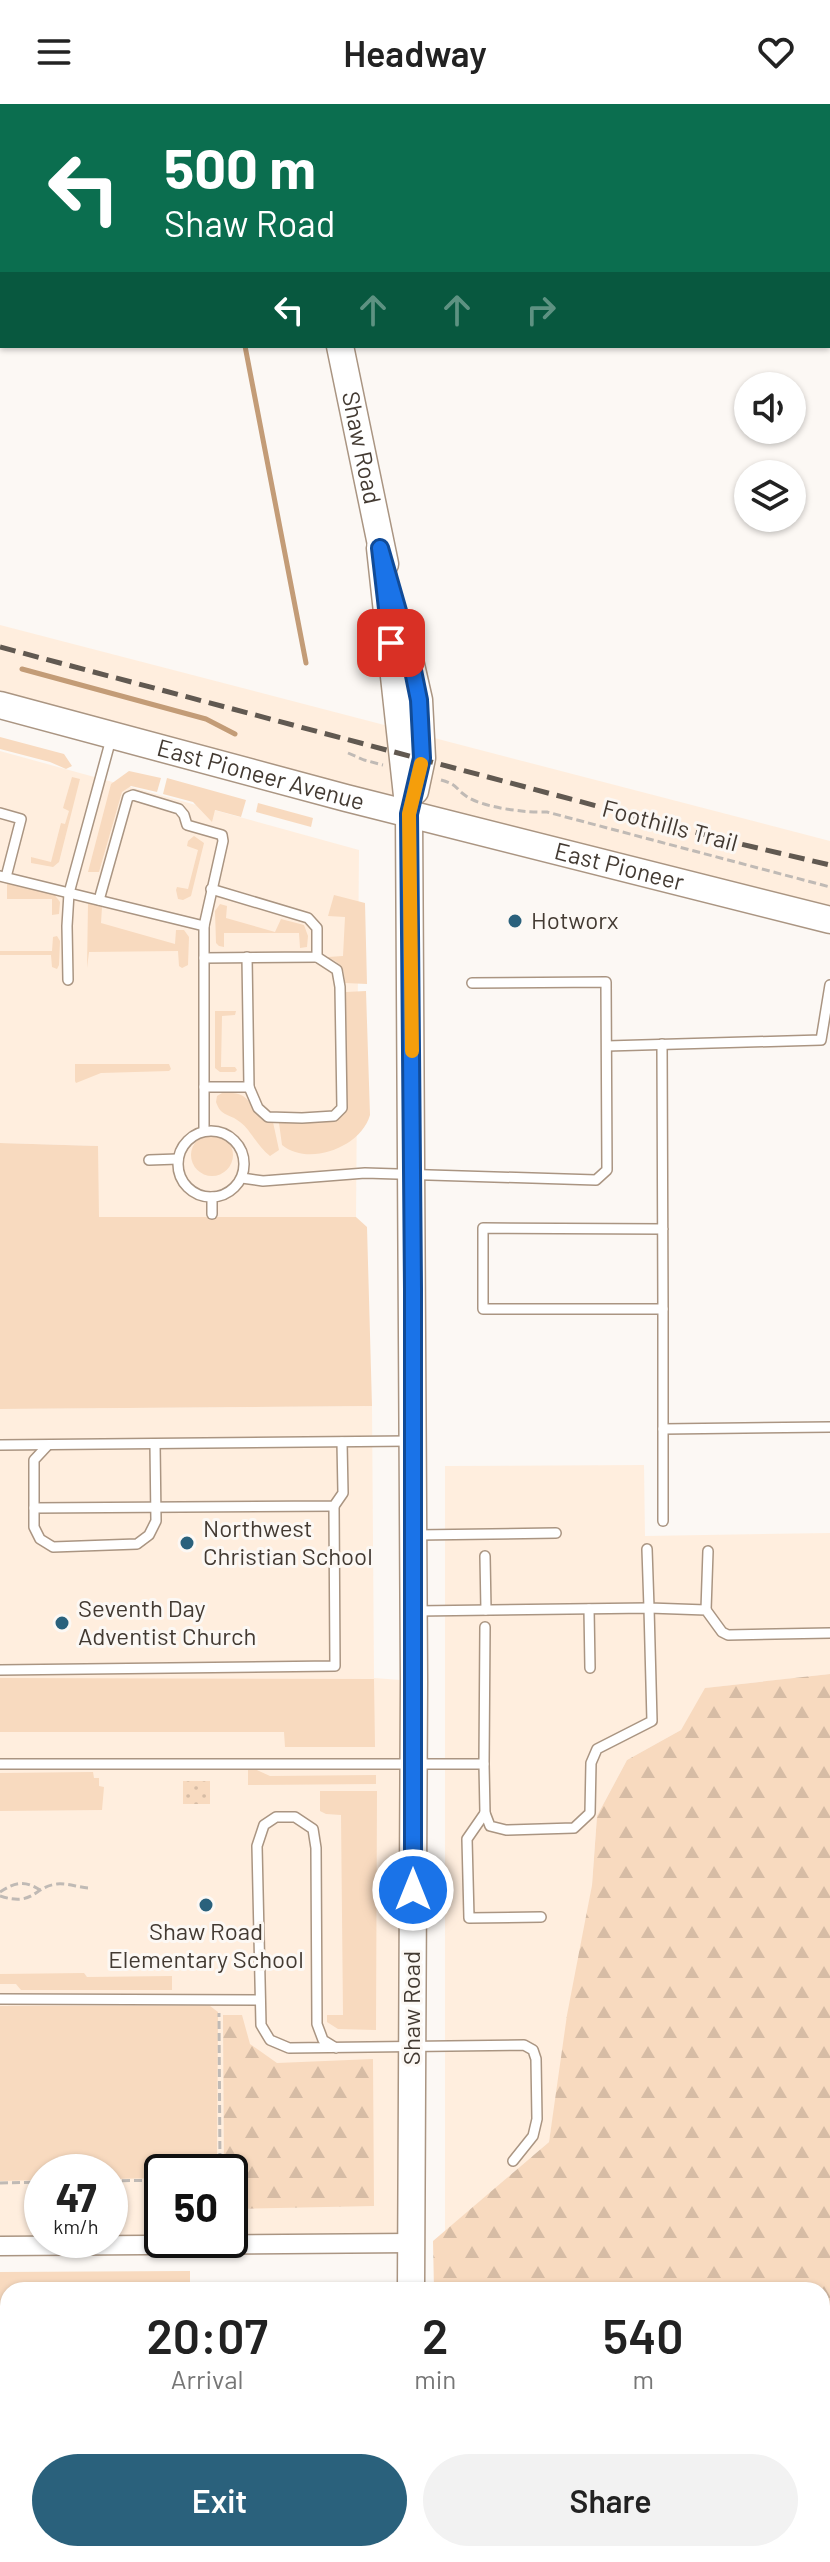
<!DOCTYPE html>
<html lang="en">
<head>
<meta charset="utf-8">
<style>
  :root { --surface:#fff; --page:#f2f2f2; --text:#222; --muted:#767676; --accent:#2a617c }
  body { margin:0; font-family:Barlow,sans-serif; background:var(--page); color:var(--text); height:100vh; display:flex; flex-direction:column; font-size:30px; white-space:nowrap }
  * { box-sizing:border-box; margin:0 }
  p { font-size:26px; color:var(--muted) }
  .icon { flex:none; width:44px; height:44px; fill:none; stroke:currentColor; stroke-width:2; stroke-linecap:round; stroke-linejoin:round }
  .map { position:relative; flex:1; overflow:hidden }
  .drawer { position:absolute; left:0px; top:2178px; width:830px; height:280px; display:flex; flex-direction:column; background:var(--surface); border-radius:24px 24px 0 0; box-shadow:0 2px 6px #0004 }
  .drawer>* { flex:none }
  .guide { position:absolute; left:0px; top:0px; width:830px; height:244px; box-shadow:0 2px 6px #0004; background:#0b6e4f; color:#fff; overflow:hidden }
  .tools { position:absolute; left:734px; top:268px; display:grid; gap:16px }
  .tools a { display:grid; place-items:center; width:72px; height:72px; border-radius:50%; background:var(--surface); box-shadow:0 2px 6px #0004; font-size:40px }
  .speed { position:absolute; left:24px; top:2050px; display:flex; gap:16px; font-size:40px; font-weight:700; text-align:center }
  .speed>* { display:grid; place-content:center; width:104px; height:104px; border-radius:50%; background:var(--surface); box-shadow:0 2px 6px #0004; line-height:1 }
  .speed small { font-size:20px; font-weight:400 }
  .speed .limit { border:4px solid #111; border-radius:12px; background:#fff; color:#111 }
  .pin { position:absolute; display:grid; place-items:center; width:68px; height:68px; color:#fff; margin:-34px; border-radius:16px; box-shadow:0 4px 12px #0006 }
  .me { position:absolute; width:88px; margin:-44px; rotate:0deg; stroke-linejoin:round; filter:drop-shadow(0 0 6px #0008) }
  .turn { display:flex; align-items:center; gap:28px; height:168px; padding:0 32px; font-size:36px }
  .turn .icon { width:104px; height:104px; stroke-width:2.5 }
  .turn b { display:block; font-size:56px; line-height:68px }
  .lanes { display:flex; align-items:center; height:76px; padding:0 32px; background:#0003; justify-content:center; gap:40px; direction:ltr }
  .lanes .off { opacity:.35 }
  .eta { display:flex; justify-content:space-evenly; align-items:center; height:136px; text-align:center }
  .eta b { font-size:48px; font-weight:600; line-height:56px }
  .action { display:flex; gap:16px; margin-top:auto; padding:16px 32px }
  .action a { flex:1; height:92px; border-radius:48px; background:var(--accent); color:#fff; font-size:32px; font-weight:600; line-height:92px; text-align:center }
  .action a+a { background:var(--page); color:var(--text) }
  header { display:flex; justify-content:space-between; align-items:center; height:104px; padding:0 32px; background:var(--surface); font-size:36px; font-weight:600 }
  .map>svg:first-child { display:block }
  .built { fill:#ffeede; fill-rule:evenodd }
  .grass { fill:#f8dabf }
  .forest { fill:url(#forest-firs) }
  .park { fill:url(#park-dots) }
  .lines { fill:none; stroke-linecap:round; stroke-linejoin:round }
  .stream { stroke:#c39c77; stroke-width:5 }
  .lane-casing { stroke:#aa9582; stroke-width:12 }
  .street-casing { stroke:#aa9582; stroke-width:21 }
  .secondary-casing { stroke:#aa9582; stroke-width:29 }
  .path { stroke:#c0bab5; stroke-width:3; stroke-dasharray:8 4; stroke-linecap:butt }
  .lane { stroke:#fff; stroke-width:9 }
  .street { stroke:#fff; stroke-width:18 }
  .secondary { stroke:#fff; stroke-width:26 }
  .rail { stroke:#615951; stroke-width:5; stroke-dasharray:16 8; stroke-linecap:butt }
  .route-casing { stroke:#114b97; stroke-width:20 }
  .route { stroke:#1a73e8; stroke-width:14 }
  .slow { stroke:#f59e0b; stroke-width:14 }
  .poi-dot { fill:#2a617c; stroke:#fcf8f4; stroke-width:3 }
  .labels { text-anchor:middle; stroke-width:6; stroke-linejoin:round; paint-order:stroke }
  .street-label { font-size:24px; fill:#433a32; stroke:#fcf8f4 }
  .poi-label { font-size:24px; fill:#433a32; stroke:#fcf8f4; text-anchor:start }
</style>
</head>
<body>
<header><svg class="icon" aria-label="menu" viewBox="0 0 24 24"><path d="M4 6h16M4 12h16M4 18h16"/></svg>Headway<svg class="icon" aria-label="heart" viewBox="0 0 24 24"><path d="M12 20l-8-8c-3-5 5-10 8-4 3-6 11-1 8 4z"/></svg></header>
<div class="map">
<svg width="830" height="2458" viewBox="0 0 830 2458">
  <defs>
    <pattern id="forest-firs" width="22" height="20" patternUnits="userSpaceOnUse" patternTransform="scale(2)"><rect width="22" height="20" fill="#f8dabf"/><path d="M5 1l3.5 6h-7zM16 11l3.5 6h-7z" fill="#d6bca5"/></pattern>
    <pattern id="park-dots" width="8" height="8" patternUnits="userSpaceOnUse" patternTransform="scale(2)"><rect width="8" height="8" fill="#f8dabf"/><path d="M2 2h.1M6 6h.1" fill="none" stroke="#d6bca5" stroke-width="1.8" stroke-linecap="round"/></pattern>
  </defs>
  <rect width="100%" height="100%" fill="#fcf8f4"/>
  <g class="built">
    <path d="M0,521L830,737V816L0,602Z"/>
    <path d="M0,647L359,746L356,1113H98V1042L0,1039Z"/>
    <path d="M372,1302L374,1574L414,1577L411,2139L0,2142V1305ZM42,2068H110V2136H42ZM162,2068H230V2136H162Z"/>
    <path d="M644,1361L645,1432L830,1429V1570L706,1584L681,1626L627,1656L597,1712L592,1781L549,2038L445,2127V1362Z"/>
  </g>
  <g class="grass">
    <path d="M0,633L64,650L72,662L66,665L50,658L0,645Z"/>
    <path d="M129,667L161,674L157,688L131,682L122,688L99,768H88L111,680Z"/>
    <path d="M72,673L80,675L59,758L53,763L31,759V753L51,758L61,719L65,720L69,707L63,704Z"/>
    <path d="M167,674L246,696L241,713L215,706L212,718L193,698L163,690Z"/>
    <path d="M258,699L313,714L311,723L256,708Z"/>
    <path d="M194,732L204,739L191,792L183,796L178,795L176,786L177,783L188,785L198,746L187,742L188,737Z"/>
    <path d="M7,779L54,790L60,798L59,810L52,811V795H7Z"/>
    <path d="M334,791L365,799L367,880L345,879C344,864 342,860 329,854L328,853L343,852L345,813L328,812Z"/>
    <path d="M88,799L102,803L101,819L175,840L176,826H184L189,833L188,861L182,864L179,862L178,847L89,848L87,864Z"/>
    <path d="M220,800L227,802L226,814L275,828L281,815L304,821L308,832L307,843L300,844L299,829H224V843L219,842L216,839L215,807Z"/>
    <path d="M57,832L60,837L59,861L57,865L52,863L51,851H0V847H52L53,833Z"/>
    <path d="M366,887L370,1011C361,1043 309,1063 282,1041L279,1019L335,1017L344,1010L347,997L346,888Z"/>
    <path d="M215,907H236L235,911L222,912L221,963H235L237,966L235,968H220L215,964Z"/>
    <path d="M169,960L171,965L169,967L101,969L76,979L75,977V960Z"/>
    <path d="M222,989C229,989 237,988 243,992C257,1001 247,1012 273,1018L279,1046L270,1052C257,1042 250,1025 240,1018C229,1009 221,1013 216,998L217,992Z"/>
    <circle cx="212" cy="1051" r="21"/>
    <path d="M0,1039L98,1042L99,1113H356L367,1123L372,1302L0,1305Z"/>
    <path d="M0,1574L374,1575L375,1643H285L284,1628H0Z"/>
    <path d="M248,1662L270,1672L376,1671V1680L248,1681Z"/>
    <path d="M93,1668L94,1674H99V1682L104,1683L102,1706L0,1707V1669Z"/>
    <path d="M320,1687H377L376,1926L338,1925L327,1918V1911H343L341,1711L326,1710L320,1707Z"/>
    <path d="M84,1869L87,1873L172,1872V1886H21L16,1880H0V1870Z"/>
    <path d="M210,1902L218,1908L217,2057L211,2068H162V2074L110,2075V2068H42V2076L0,2077V1902Z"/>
    <path d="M190,2167V2186H8V2450H167L124,2458H0V2168Z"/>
  </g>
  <g class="forest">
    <path d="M830,1570V2202L822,2206V2186H434L433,2137L549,2038L567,1911L592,1781L597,1712L627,1656L681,1626L705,1584Z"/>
    <path d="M223,1911H242L250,1940L277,1959L373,1955L374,2102L230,2105V2068H224Z"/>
    <path d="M827,2292L830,2298V2361L822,2368V2295Z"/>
    <path d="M822,2415L830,2439V2458H754L757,2450H822Z"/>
    <path d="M167,2450H289L290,2458H124Z"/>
  </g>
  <rect class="park" x="183" y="1677" width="27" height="23"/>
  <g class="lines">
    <g class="stream">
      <path d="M198,0V2"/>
      <path d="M245,242L306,559"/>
      <path d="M22,565L206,615L235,630"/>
    </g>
    <g class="lane-casing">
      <g id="lane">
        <path d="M0,709L21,715L6,773"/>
        <path d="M0,772L204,822"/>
        <path d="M99,796L128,693L133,691L179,705L184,711L187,721L222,731L223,737L204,822V1027"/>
        <path d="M204,854L317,853V824L308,814L211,785"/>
        <path d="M68,876L67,822L69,789L111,635"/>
        <path d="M662,940L663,1205H483V1124L663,1125"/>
        <path d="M607,942L821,936L830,881"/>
        <path d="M204,983H249L247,853"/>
        <path d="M249,983L258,1004L268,1013L302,1014L334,1012L342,1004L340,883L337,866L317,853"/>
        <circle cx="211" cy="1060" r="33"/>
        <path d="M149,1056L178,1055"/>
        <path d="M242,1074L263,1077L365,1069L596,1076L607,1066L606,878L472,879"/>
        <path d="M212,1110V1093"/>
        <path d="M663,1205V1417"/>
        <path d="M663,1325L830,1323"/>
        <path d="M0,1341L410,1337"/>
        <path d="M48,1341L34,1356V1423L40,1435L53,1443L137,1440L149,1431L156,1417L155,1340"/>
        <path d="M34,1404L334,1402L343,1389L342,1338"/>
        <path d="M417,1431L556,1429"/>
        <path d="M647,1445L649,1504L706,1506L722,1528L728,1531L830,1529"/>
        <path d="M485,1452L486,1506"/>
        <path d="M589,1505L590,1564"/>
        <path d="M706,1506L708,1447"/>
        <path d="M0,1566L335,1562L334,1402"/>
        <path d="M0,1660H484L485,1709L490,1722L506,1726L574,1724L590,1709L591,1659L597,1645L652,1617L649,1504L417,1507"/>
        <path d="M484,1660L485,1523"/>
        <path d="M485,1709L467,1735L469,1814L541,1813"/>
        <path d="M0,1895L260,1896"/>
        <path d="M336,1944L323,1936L317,1920L316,1744L313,1725L295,1713H276L264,1721L257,1742L261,1921L270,1936L289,1944L524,1941L533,1946L536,1955L537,2015L533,2032L513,2057"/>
      </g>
    </g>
    <g class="street-casing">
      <path id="street" d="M0,2142L411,2139"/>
    </g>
    <g class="secondary-casing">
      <g id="secondary">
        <path d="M292,0V2"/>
        <path id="s1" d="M340,242L385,460"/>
        <path d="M380,444L409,710L414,1577L411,2186"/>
        <path d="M402,521L419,596L422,654L415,687"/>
        <path id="s2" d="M0,601L346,694L830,816"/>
        <path d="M414,2450V2458"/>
      </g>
    </g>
    <g class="path">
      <path d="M348,649L364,656L383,661"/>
      <path d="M441,676C459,681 454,684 466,692C483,704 527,709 547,708L830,783"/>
      <path d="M0,1788C15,1778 25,1776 40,1786"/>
      <path d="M0,1792C34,1803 33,1783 57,1780C68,1779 80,1784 91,1784"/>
      <path d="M217,2068L220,2064L219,1909"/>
      <path d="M110,2077L162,2076"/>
      <path d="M0,2079L42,2078"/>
    </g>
    <use href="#lane" class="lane"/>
    <use href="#street" class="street"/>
    <use href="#secondary" class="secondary"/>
    <path class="rail" d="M0,543L732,738L830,761"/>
  </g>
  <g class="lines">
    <g class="route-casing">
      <path id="route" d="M391,539L380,444L408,542L419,596L422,654L409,710L413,1184V1786"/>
    </g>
    <use href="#route" class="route"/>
    <path class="slow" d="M412,947L409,710L421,660"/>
  </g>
  <g class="poi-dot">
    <circle cx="515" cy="817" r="8"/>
    <circle cx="187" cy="1439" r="8"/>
    <circle cx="62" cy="1519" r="8"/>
    <circle cx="206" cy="1801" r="8"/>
  </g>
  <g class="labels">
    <g class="street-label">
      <text dy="8" stroke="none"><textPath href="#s1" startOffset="104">Shaw Road</textPath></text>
      <text dy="8" stroke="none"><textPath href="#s2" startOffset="270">East Pioneer Avenue</textPath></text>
      <text transform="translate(670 722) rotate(15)" y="8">Foothills Trail</text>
      <text dy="8" stroke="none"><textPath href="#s2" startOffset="640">East Pioneer</textPath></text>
      <text transform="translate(412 1904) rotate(-90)" y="8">Shaw Road</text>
    </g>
    <g class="poi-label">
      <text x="531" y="825">Hotworx</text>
      <text x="203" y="1433">Northwest<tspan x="203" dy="28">Christian School</tspan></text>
      <text x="78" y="1513">Seventh Day<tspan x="78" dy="28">Adventist Church</tspan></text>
      <text x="206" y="1836" text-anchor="middle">Shaw Road<tspan x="206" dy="28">Elementary School</tspan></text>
    </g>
  </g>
</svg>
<div class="tools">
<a><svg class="icon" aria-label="sound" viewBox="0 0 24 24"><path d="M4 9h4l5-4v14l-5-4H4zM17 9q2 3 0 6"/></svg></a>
<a><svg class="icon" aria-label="layers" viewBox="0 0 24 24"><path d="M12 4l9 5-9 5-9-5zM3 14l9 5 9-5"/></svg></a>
</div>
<div class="speed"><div>47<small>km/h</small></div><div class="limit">50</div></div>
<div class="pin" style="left:391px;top:539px;background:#d93025"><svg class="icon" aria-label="arrive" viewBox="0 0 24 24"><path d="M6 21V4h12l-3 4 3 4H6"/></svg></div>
<svg class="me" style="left:413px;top:1786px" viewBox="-20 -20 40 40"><circle r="17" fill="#1a73e8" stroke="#fff" stroke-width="3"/><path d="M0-11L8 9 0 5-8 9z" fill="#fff"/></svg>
<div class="guide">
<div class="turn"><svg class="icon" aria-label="left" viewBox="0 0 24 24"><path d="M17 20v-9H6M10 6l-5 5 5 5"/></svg><div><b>500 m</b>Shaw Road</div></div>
<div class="lanes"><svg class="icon" aria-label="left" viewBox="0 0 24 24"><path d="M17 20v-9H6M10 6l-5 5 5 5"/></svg><svg class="icon off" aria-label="ahead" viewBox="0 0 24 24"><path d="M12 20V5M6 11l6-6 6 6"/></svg><svg class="icon off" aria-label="ahead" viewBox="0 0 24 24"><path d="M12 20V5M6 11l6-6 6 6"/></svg><svg class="icon off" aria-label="right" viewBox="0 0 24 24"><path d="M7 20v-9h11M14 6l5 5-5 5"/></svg></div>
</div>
<section class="drawer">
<div class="eta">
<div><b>20:07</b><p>Arrival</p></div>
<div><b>2</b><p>min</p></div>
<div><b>540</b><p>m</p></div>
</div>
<div class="action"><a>Exit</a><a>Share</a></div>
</section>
</div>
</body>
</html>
